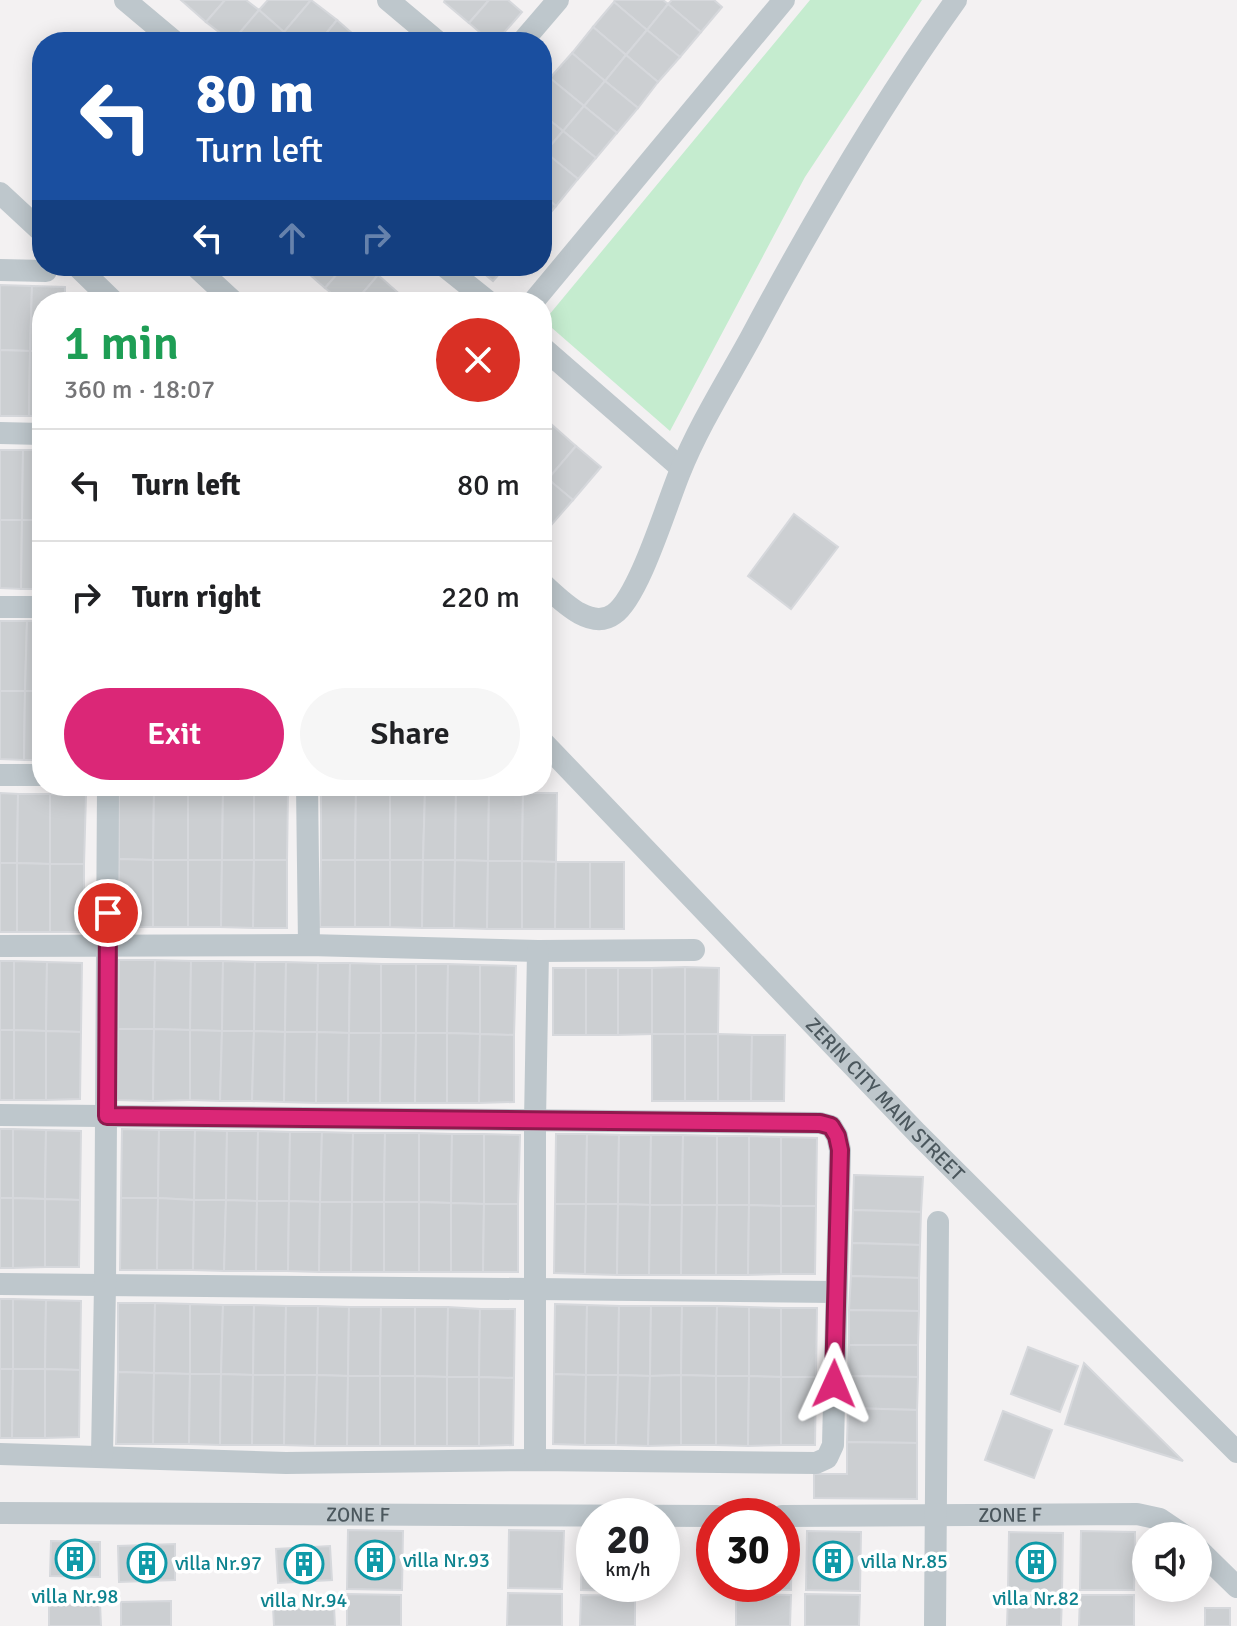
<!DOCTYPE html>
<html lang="en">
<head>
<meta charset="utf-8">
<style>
  :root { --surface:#fff; --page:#f6f6f6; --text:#202124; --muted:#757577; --line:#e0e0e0; --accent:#db2777 }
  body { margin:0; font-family:Signika,sans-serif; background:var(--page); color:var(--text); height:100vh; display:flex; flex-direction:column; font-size:30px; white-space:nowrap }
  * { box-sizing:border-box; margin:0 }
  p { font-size:26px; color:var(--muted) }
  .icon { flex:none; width:44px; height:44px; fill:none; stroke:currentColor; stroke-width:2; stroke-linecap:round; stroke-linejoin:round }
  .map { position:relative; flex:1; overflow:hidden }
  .sheet { position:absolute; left:32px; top:292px; width:520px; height:504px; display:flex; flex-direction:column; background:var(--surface); border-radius:32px; box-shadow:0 4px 20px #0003 }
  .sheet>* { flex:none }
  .guide { position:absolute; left:32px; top:32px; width:520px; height:244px; border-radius:32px; box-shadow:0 4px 20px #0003; background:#1a4fa0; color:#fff; overflow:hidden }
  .buttons { position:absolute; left:1132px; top:1522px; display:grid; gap:16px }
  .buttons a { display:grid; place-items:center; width:80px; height:80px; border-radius:50%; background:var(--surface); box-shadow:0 4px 20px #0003; font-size:40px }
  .speed { position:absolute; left:576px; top:1498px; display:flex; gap:16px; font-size:40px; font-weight:700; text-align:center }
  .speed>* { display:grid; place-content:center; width:104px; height:104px; border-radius:50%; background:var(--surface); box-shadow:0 4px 20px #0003; line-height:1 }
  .speed small { font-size:20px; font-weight:400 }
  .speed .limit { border:12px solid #d22; background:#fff; color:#111 }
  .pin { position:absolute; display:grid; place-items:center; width:68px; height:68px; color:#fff; margin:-34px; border:4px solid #fff; border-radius:50%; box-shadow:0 2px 8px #0007 }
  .me { position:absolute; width:88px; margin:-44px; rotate:1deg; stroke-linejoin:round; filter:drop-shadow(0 0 6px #0008) }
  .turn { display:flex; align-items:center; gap:28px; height:168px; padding:0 32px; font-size:36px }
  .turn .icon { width:104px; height:104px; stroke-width:2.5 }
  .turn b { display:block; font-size:56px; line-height:68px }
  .lanes { display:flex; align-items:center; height:76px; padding:0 32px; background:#0003; justify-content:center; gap:40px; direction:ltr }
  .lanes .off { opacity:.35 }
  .round { display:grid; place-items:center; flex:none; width:84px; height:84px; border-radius:42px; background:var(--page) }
  .summary { display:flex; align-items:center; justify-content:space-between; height:136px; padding:0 32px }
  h1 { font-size:48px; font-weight:600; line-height:60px; color:#1e9e55 }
  .primary-button { display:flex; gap:16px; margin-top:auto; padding:16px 32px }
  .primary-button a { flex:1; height:92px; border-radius:48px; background:var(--accent); color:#fff; font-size:32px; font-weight:600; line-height:92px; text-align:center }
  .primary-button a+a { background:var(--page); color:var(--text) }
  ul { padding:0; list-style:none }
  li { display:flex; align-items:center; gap:24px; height:112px; padding:0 32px; border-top:2px solid var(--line) }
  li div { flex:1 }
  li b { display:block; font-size:30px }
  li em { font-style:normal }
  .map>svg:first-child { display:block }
  .green { fill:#c5eccf }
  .building { fill:#cccfd2; stroke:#d6d8dc; stroke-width:2 }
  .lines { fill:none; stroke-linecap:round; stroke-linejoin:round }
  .minor { stroke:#bec7cc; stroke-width:22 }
  .route-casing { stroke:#8e194d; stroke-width:20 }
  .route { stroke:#db2777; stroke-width:14 }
  .labels { text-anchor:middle; stroke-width:7; stroke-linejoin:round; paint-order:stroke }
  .street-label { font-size:20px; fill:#4b575d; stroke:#fff }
  .culture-label { font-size:20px; fill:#0d838f; stroke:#fff; text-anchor:start }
</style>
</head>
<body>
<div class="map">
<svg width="1237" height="1626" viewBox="0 0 1237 1626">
  <rect width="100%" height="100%" fill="#f3f1f2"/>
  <path class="green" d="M810,0H922L805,177L670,431L544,321Z"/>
  <g class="building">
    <path d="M181,0H225L206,22Z"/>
    <path d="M225,0H246L259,10L232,42L206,22Z"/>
    <path d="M268,0H311L284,32L259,10Z"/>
    <path d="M311,0L337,20L319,42H295L284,32Z"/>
    <path d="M445,0H489L469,23L444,2Z"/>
    <path d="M489,0H508L522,12L496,42H491L469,23Z"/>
    <path d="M615,0H663L668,4L647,30L614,2Z"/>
    <path d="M672,0H714L722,7L701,32L668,4Z"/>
    <path d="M614,2L647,30L626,55L593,27Z"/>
    <path d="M668,4L701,32L680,57L647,30Z"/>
    <path d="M259,10L284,32L275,42H232Z"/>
    <path d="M337,20L362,42H319Z"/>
    <path d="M593,27L626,55L605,81L572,53Z"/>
    <path d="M647,30L680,57L658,82L626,55Z"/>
    <path d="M572,53L605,81L584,106L550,78Z"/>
    <path d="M626,55L658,82L638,108L605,81Z"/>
    <path d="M550,78L584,106L563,131L542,114V88Z"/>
    <path d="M605,81L638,108L617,133L584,106Z"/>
    <path d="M584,106L617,133L596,158L563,131Z"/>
    <path d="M542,114L563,131L545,152L542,149Z"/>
    <path d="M563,131L596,158L578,179L545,152Z"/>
    <path d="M545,152L578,179L556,206L542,194V156Z"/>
    <path d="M542,194L556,206L542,223Z"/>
    <path d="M300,266H344L325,288Z"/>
    <path d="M344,266H367L378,275L355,302H342L325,288Z"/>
    <path d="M475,266H506L493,281Z"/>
    <path d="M378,275L403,297L399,302H355Z"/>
    <path d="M0,285L32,286L30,351L0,350Z"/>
    <path d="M32,286L65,287V302H42V351H30Z"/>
    <path d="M0,350L30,351L29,416H0Z"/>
    <path d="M30,351H42V416H29Z"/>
    <path d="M551,424L576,446L548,479L542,473V435Z"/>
    <path d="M576,446L601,467L573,500L548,479Z"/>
    <path d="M0,450H23L22,520H0Z"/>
    <path d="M23,450H42V520H22Z"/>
    <path d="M548,479L573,500L545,532L542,529V486Z"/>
    <path d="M794,514L838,547L791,609L748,576Z"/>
    <path d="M0,520H22L21,589L0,588Z"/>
    <path d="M22,520H42V589H21Z"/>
    <path d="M0,621H27L25,691H0Z"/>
    <path d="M27,621H42V691H25Z"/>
    <path d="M0,691H25L24,760L0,759Z"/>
    <path d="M25,691H42V760H24Z"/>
    <path d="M119,791H154L153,860L119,859Z"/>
    <path d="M154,791H188V860H153Z"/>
    <path d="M188,791H223L222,860H188Z"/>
    <path d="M223,791H254V860H222Z"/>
    <path d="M254,791H288L287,860H254Z"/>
    <path d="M321,791H356L355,860H321Z"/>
    <path d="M356,791H390V860H355Z"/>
    <path d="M390,791H425L423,860H390Z"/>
    <path d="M425,791L456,792L455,860H423Z"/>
    <path d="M456,792H489L488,861L455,860Z"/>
    <path d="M489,792L523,793L522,861H488Z"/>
    <path d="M0,793L18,794L17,863H0Z"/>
    <path d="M523,793H557L556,862L522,861Z"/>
    <path d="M18,794H50V864L17,863Z"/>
    <path d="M50,794L86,795L84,864H50Z"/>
    <path d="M119,859L153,860V927H118Z"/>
    <rect x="153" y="860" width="35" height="67"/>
    <path d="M188,860H222L221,927H188Z"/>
    <path d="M222,860H254L253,928L221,927Z"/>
    <path d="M254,860H287V928H253Z"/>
    <path d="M321,860H355V927H320Z"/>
    <rect x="355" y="860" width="35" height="67"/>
    <path d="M390,860H423L422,928L390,927Z"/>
    <path d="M423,860H455L454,928H422Z"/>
    <path d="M455,860L488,861L487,929L454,928Z"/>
    <path d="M488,861H522V929H487Z"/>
    <path d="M522,861L556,862L555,929H522Z"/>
    <path d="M556,862H590V929H555Z"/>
    <rect x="590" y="862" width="34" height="67"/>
    <rect x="0" y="863" width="17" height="69"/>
    <path d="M17,863L50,864V932H17Z"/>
    <rect x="50" y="864" width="34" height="68"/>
    <path d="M119,960H155L154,1029H118Z"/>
    <path d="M155,960L191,961L190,1030L154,1029Z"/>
    <rect x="0" y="961" width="14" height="69"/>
    <path d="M14,961L47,962L46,1031L14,1030Z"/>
    <path d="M191,961H223L222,1031L190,1030Z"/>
    <path d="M223,961L255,962L254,1031H222Z"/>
    <path d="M47,962L82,963L81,1032L46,1031Z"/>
    <path d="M255,962H286L285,1032L254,1031Z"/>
    <path d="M286,962L318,963L317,1032H285Z"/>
    <path d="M318,963H350L349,1033L317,1032Z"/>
    <path d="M350,963L381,964V1033H349Z"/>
    <rect x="381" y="964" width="35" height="69"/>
    <path d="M416,964H448L447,1033H416Z"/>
    <path d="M448,964L480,965V1034L447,1033Z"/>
    <path d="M480,965L516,966L514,1035L480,1034Z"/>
    <path d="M685,967L719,968L718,1034H685Z"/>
    <path d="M685,967V1034H652V968Z"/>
    <rect x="553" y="968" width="33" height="67"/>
    <rect x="586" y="968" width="32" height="67"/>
    <path d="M618,968H652V1034L618,1035Z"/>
    <path d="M118,1029H154L153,1101L117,1100Z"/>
    <path d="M154,1029L190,1030V1100L153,1101Z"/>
    <rect x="0" y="1030" width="14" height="70"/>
    <path d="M14,1030L46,1031V1100H14Z"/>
    <path d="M190,1030L222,1031L220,1101L190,1100Z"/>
    <path d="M46,1031L81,1032L80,1099L46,1100Z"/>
    <path d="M222,1031H254L252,1101H220Z"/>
    <path d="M254,1031L285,1032L284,1102L252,1101Z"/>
    <path d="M285,1032H317L316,1103L284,1102Z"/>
    <path d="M317,1032L349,1033L348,1103H316Z"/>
    <path d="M349,1033H381L380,1103H348Z"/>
    <path d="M381,1033H416L415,1103H380Z"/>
    <path d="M416,1033H447V1103H415Z"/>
    <path d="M447,1033L480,1034L479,1103H447Z"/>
    <path d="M480,1034L514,1035V1102L479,1103Z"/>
    <rect x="652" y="1034" width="33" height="67"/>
    <rect x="685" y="1034" width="33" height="67"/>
    <path d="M718,1034L752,1035L751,1101H718Z"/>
    <path d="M752,1035H785L784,1101H751Z"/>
    <rect x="0" y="1129" width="13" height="69"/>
    <path d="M13,1129L46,1130L45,1199L13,1198Z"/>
    <path d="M122,1129L159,1130L158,1198H121Z"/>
    <path d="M46,1130L81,1131L80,1200L45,1199Z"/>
    <path d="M159,1130H195L194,1200L158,1198Z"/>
    <path d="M195,1130L227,1131L226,1200H194Z"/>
    <path d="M227,1131H258L257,1201L226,1200Z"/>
    <path d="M258,1131L290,1132L289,1201H257Z"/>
    <path d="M290,1132H322L320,1202L289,1201Z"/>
    <path d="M322,1132L353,1133L352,1202H320Z"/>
    <path d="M353,1133H385L384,1202H352Z"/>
    <path d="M385,1133H419V1202H384Z"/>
    <path d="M419,1133L452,1134L451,1203L419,1202Z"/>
    <path d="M452,1134H484V1204L451,1203Z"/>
    <path d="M484,1134L520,1135L518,1204H484Z"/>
    <path d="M556,1134H587L586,1204H555Z"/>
    <path d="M587,1134L619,1135L618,1204H586Z"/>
    <path d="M619,1135H651L650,1205L618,1204Z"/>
    <path d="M651,1135H683L682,1205H650Z"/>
    <path d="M683,1135L717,1136V1205H682Z"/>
    <rect x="717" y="1136" width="32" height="69"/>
    <path d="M749,1136L781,1137V1206L749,1205Z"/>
    <path d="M781,1137L817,1138L816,1206H781Z"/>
    <path d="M854,1175L923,1177L921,1212L853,1210Z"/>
    <rect x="0" y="1198" width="13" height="70"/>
    <path d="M13,1198L45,1199V1267L13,1268Z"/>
    <path d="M121,1198H158L157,1270H120Z"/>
    <path d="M158,1198L194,1200L193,1270H157Z"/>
    <path d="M45,1199L80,1200L79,1267H45Z"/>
    <path d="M194,1200H226L224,1271L193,1270Z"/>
    <path d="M226,1200L257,1201L256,1271H224Z"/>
    <path d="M257,1201H289L288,1271H256Z"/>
    <path d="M289,1201L320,1202L319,1272L288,1271Z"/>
    <path d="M320,1202H352L351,1272H319Z"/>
    <path d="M352,1202H384V1272H351Z"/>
    <rect x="384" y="1202" width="35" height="70"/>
    <path d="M419,1202L451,1203V1272H419Z"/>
    <path d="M451,1203L484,1204L483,1272H451Z"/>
    <path d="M484,1204H518V1272H483Z"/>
    <path d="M555,1204H586L585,1274L554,1273Z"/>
    <path d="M586,1204H618L617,1275L585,1274Z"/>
    <path d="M618,1204L650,1205L649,1275H617Z"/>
    <path d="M650,1205H682L681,1275H649Z"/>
    <path d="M682,1205H717L716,1275H681Z"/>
    <path d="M717,1205H749L748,1275H716Z"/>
    <path d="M749,1205L781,1206V1274L748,1275Z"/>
    <path d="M781,1206H816L815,1274H781Z"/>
    <path d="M853,1210L921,1212L920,1245L852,1243Z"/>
    <path d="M852,1243L920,1245L919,1278L851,1276Z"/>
    <path d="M851,1276L919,1278V1311L849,1310Z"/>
    <rect x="0" y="1299" width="13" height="70"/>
    <path d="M13,1299L46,1300L45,1369H13Z"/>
    <path d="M46,1300L81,1301L80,1370L45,1369Z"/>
    <path d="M118,1303H155L154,1373L118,1372Z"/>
    <path d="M155,1303L190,1304V1374L154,1373Z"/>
    <path d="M190,1304L223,1305L221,1374H190Z"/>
    <path d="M555,1304L587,1305L586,1375L554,1374Z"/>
    <path d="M223,1305H254L253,1375L221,1374Z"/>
    <path d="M254,1305L286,1306L285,1375H253Z"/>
    <path d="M587,1305L619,1306L618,1375H586Z"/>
    <path d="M286,1306H318L317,1375H285Z"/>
    <path d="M318,1306L349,1307L348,1376L317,1375Z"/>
    <path d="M619,1306H651L650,1376L618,1375Z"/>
    <path d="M651,1306H682L681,1375L650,1376Z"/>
    <path d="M682,1306H717L716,1376L681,1375Z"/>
    <path d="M717,1306L749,1307V1376H716Z"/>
    <path d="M349,1307H381L380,1376H348Z"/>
    <path d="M381,1307H415V1376H380Z"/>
    <path d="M415,1307H448L447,1377L415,1376Z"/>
    <path d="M448,1307L480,1309L479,1377H447Z"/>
    <path d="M749,1307L781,1308V1377L749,1376Z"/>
    <path d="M781,1308H817L816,1377H781Z"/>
    <path d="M480,1309H515L514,1378L479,1377Z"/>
    <path d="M849,1310L919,1311L918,1345H849Z"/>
    <path d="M849,1345H918V1377L848,1376Z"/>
    <path d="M1028,1347L1078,1366L1060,1412L1011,1394Z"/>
    <path d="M1084,1363L1183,1461L1065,1424Z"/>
    <path d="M0,1369H13L12,1438H0Z"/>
    <path d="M13,1369H45V1438H12Z"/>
    <path d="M45,1369L80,1370L79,1437L45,1438Z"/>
    <path d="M118,1372L154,1373L153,1444H116Z"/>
    <path d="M154,1373L190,1374L189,1444H153Z"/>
    <path d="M190,1374H221L220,1445L189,1444Z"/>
    <path d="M221,1374L253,1375L252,1445H220Z"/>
    <path d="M554,1374L586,1375L585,1445L553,1444Z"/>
    <path d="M253,1375H285L284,1445H252Z"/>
    <path d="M285,1375H317L315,1446L284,1445Z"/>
    <path d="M317,1375L348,1376L347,1446H315Z"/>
    <path d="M586,1375H618L616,1445H585Z"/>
    <path d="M618,1375L650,1376L648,1446L616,1445Z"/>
    <path d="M681,1375L716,1376V1445H681Z"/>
    <path d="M681,1375V1445L648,1446L650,1376Z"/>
    <path d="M348,1376H380V1446H347Z"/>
    <rect x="380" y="1376" width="35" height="70"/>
    <path d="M415,1376L447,1377V1446H415Z"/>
    <path d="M716,1376H749L748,1446L716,1445Z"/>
    <path d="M749,1376L781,1377V1445L748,1446Z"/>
    <path d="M848,1376L918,1377L917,1410L848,1408Z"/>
    <rect x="447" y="1377" width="32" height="69"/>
    <path d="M479,1377L514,1378L513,1445L479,1446Z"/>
    <path d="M781,1377H816L815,1445H781Z"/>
    <path d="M848,1408L917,1410V1443L847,1442Z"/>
    <path d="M1003,1411L1052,1430L1034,1478L985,1460Z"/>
    <path d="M847,1442L917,1443V1499L814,1498V1474H847Z"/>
    <path d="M348,1530L403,1531L402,1590L347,1589Z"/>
    <path d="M509,1530L564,1531L562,1589L508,1588Z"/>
    <path d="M582,1531L594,1532V1584H635V1591L581,1590Z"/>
    <path d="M782,1531H792L791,1590L737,1589V1584H782Z"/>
    <path d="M807,1531L861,1532L860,1591L806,1590Z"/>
    <path d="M1081,1531L1135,1532L1134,1590H1080Z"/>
    <path d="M1009,1532L1063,1533L1062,1592L1008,1590Z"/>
    <path d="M51,1541L100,1542V1577L50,1576Z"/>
    <path d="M175,1544V1580L119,1582L118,1546Z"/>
    <path d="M330,1546L332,1580L278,1583L276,1549Z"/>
    <path d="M508,1593L562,1594V1626H507Z"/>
    <path d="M347,1594L401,1595V1626H347Z"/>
    <path d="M736,1594L791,1595L790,1626H736Z"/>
    <path d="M805,1594L860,1595L859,1626H805Z"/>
    <path d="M581,1595L635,1596V1626H580Z"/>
    <path d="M1008,1595L1062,1596L1061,1626H1007Z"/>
    <path d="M1080,1595H1134V1626H1079Z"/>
    <path d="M171,1601V1626H121V1602Z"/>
    <path d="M100,1603L101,1626H49V1605Z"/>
    <path d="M334,1606L335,1626H274L273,1607Z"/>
    <rect x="1205" y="1608" width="25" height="18"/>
  </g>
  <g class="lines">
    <g class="minor">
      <path d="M125,0L175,42"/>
      <path d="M388,0L438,42"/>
      <path d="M522,42L558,0"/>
      <path d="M0,193L42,232"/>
      <path d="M77,266L114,302"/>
      <path d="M195,266L234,302"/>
      <path d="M444,266L489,302"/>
      <path d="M0,270L46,271"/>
      <path d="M533,302L784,0"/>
      <path d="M542,347L681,468"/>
      <path d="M0,433L42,434"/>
      <path d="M542,583C559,598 590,632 614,614C639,597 667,503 680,472C699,425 727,381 751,337C813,221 879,107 956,0"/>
      <path d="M0,607H42"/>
      <path id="s1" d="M542,741L917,1133L1237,1452"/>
      <path d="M0,775H42"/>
      <path d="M307,786L309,945"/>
      <path d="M0,946L309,945L538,951L694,950"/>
      <path d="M0,1115L820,1123L831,1126L837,1136L840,1150L833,1445L827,1458L816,1463L535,1460L286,1463L0,1454"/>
      <path d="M0,1284L835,1292"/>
      <path d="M102,1455L105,1285L108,786"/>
      <path d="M535,1460V1121L538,951"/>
      <path id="s2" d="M0,1513L717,1516"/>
      <path id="s3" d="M782,1516L1137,1514L1160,1519L1185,1536"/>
      <path d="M1198,1549L1237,1587"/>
      <path d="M935,1626L938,1222"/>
    </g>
  </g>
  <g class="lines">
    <g class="route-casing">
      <path id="route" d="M108,913L107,1116L820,1123L831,1126L837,1136L840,1150L834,1384"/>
    </g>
    <use href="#route" class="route"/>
  </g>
  <defs>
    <g id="building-ring" transform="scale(2)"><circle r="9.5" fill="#fff" stroke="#0f9aa8" stroke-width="1.5"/><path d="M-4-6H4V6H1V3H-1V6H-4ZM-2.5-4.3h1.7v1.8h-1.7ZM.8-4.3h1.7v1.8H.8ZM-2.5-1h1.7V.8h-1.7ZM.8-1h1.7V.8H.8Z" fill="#0f9aa8"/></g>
  </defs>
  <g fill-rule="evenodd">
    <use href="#building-ring" x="75" y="1559"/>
    <use href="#building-ring" x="375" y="1560"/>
    <use href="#building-ring" x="833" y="1561"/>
    <use href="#building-ring" x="1036" y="1562"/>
    <use href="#building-ring" x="147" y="1563"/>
    <use href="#building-ring" x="304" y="1564"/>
  </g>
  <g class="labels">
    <g class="street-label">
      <text dy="7" stroke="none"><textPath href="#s1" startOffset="496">ZERIN CITY MAIN STREET</textPath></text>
      <text dy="7" stroke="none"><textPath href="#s2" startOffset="358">ZONE F</textPath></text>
      <text dy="7" stroke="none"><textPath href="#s3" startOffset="228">ZONE F</textPath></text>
    </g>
    <g class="culture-label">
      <text x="403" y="1567">villa Nr.93</text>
      <text x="861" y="1568">villa Nr.85</text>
      <text x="175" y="1570">villa Nr.97</text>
      <text x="75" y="1603" text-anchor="middle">villa Nr.98</text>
      <text x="1036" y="1605" text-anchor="middle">villa Nr.82</text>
      <text x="304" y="1607" text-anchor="middle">villa Nr.94</text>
    </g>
  </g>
</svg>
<div class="buttons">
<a><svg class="icon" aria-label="sound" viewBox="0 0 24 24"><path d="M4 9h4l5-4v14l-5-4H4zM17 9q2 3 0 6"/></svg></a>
</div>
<div class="speed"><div>20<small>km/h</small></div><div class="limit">30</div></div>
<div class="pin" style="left:108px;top:913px;background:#d93025"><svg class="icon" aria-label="arrive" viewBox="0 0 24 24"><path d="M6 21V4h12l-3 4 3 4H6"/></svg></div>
<svg class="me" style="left:834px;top:1384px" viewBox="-20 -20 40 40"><path d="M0-17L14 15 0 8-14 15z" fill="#db2777" stroke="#fff" stroke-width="4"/></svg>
<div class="guide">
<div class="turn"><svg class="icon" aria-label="left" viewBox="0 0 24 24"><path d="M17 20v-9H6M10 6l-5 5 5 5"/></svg><div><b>80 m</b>Turn left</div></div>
<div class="lanes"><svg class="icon" aria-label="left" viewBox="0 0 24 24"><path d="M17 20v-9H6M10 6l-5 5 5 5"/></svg><svg class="icon off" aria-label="ahead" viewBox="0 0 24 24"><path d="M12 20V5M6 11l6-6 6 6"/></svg><svg class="icon off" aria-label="right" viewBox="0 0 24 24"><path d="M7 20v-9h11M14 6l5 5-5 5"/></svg></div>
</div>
<section class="sheet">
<div class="summary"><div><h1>1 min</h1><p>360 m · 18:07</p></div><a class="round" style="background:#d93025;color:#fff"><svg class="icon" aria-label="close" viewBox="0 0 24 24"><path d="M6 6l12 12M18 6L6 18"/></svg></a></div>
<ul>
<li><svg class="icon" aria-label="left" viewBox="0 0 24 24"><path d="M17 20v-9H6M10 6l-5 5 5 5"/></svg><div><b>Turn left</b></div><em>80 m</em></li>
<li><svg class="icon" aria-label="right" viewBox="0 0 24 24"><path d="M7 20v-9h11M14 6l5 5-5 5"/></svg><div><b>Turn right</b></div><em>220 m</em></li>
</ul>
<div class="primary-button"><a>Exit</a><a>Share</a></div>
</section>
</div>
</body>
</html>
